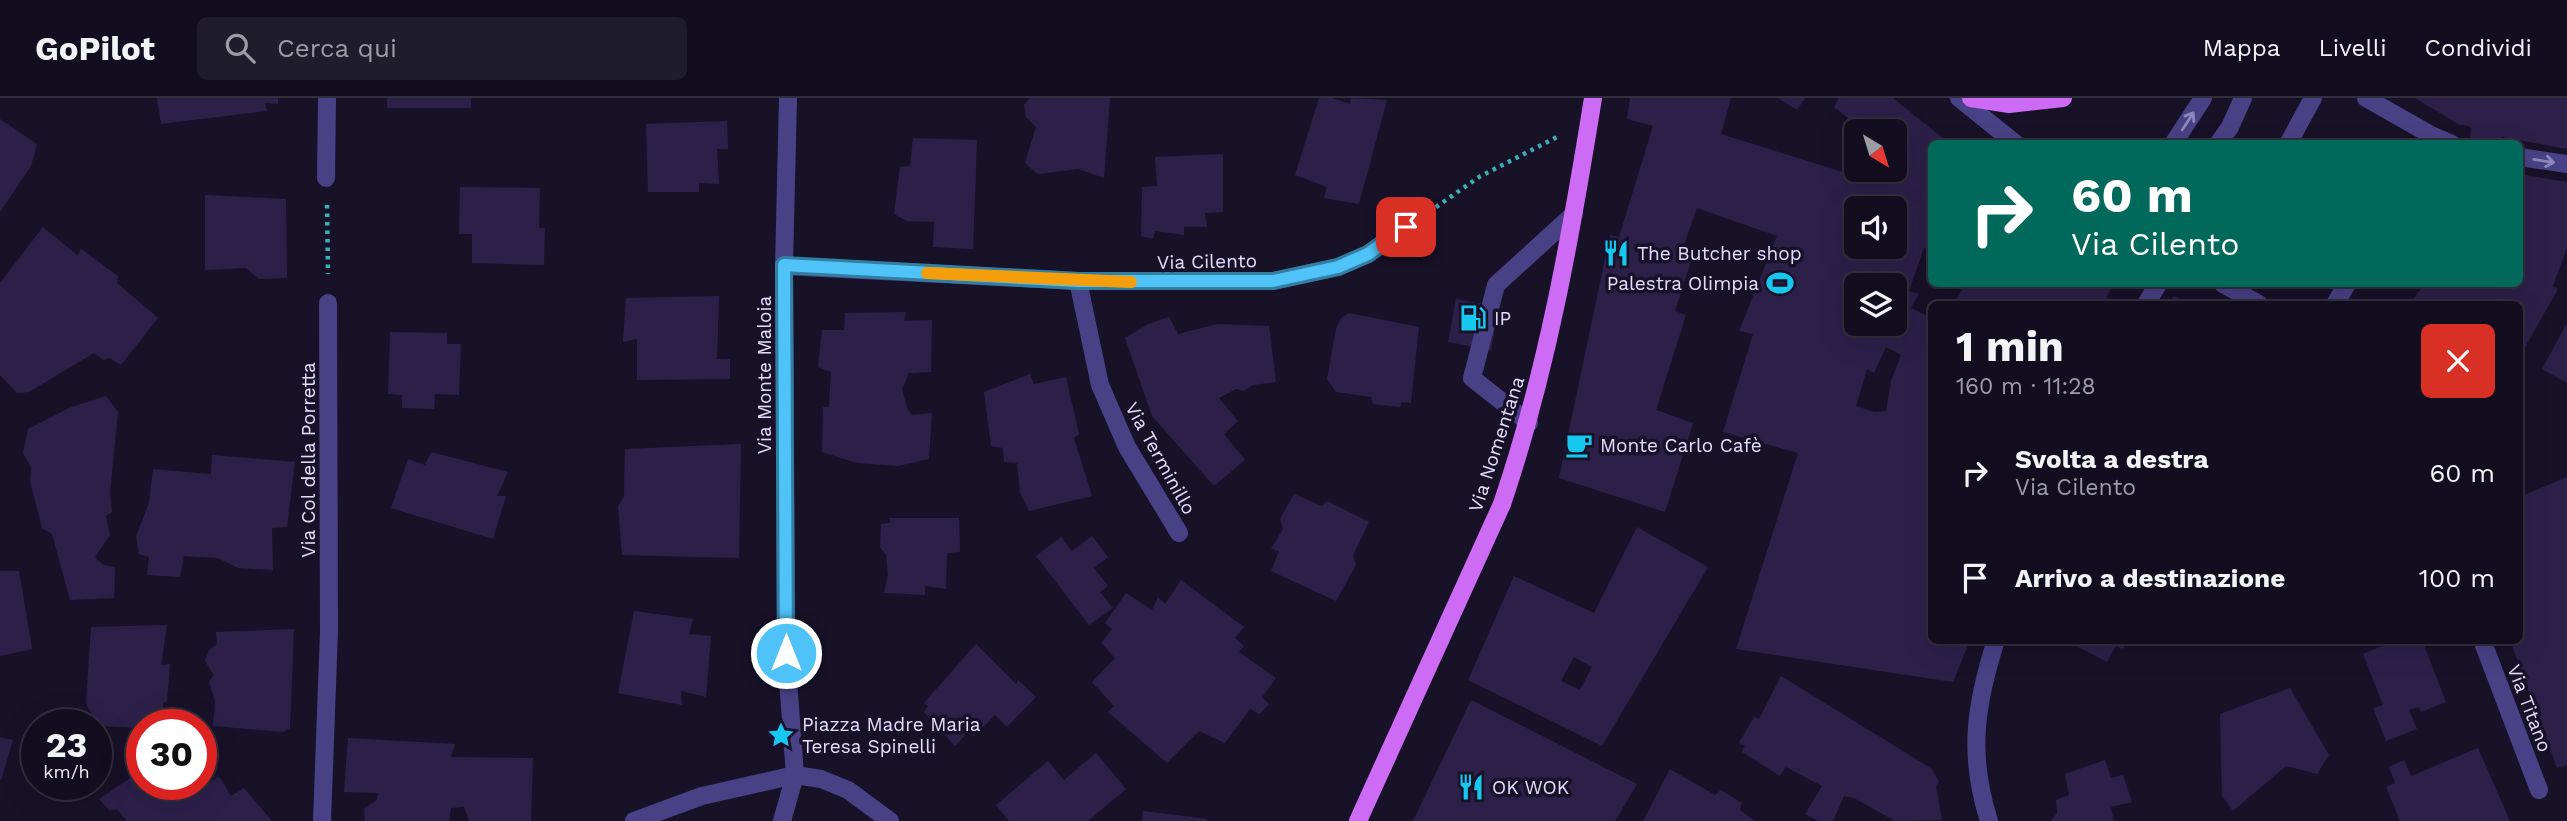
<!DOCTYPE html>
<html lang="it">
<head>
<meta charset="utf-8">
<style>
  :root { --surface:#120e1f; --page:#1f1c2c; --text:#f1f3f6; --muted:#9c9ca4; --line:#312e3d }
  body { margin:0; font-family:"Work Sans",sans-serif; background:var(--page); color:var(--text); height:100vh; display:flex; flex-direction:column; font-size:26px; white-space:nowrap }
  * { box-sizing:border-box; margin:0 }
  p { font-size:23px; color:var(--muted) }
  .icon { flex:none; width:38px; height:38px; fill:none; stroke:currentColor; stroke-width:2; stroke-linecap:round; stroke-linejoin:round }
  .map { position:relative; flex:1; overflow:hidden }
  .panel { position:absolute; left:1928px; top:203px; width:595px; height:343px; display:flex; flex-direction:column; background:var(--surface); border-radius:10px; box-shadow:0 7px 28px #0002,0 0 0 2px var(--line) }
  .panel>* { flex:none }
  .top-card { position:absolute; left:1928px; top:42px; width:595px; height:147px; border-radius:10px; box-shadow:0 7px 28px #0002,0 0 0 2px var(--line); background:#00695c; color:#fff; overflow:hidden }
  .needle { width:46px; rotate:142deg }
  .controls { position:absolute; left:1844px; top:21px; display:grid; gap:14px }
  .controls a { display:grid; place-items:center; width:63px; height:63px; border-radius:10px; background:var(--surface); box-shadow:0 7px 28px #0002,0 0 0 2px var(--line); font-size:35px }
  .speed { position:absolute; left:21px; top:611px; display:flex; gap:14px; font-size:35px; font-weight:700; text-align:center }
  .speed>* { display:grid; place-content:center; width:91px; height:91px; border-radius:50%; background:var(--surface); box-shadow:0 7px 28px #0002,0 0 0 2px var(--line); line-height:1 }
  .speed small { font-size:18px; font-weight:400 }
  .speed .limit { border:10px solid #d22; background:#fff; color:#111 }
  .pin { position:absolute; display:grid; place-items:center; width:60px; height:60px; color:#fff; margin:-30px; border-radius:14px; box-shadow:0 4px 10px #0006 }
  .me { position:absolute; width:77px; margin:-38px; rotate:0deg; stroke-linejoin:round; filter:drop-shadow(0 0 5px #0008) }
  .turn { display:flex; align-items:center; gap:24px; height:147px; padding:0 28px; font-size:32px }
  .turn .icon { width:91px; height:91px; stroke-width:2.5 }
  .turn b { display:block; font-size:49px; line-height:60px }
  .round { display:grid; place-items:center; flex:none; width:74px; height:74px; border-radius:10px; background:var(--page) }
  .overview { display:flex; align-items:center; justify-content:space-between; height:119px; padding:0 28px }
  h1 { font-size:42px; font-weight:700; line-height:52px }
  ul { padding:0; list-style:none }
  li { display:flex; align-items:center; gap:21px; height:105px; padding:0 28px }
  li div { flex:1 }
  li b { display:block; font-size:26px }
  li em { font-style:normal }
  header { display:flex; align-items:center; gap:42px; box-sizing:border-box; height:98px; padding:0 35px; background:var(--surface); border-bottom:2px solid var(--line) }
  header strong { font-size:33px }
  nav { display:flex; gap:38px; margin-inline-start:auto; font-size:24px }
  .search { width:490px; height:63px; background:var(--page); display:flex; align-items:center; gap:18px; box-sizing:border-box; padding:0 24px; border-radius:10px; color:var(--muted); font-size:26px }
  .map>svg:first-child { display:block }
  .building { fill:#2c2049; fill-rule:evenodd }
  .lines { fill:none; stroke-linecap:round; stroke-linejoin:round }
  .path { stroke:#39b1b4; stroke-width:4.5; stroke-dasharray:3.5 5; stroke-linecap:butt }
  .minor { stroke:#494185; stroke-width:18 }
  .major { stroke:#ce6bf5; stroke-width:18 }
  .oneway { stroke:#8e87bb }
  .route-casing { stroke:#337fa1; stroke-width:18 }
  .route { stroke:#4fc3f7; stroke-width:12 }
  .slow { stroke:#f59e0b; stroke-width:12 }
  .labels { text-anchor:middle; stroke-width:7; stroke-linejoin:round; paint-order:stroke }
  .poi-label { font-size:19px; fill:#e3ddfd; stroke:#181229; text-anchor:start }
  .street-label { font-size:19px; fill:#e3ddfd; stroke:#181229 }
</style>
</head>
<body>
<header>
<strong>GoPilot</strong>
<div class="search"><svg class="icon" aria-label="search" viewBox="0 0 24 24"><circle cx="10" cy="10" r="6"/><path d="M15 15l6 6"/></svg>Cerca qui</div>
<nav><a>Mappa</a><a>Livelli</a><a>Condividi</a></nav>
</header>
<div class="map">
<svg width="2567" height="723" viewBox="0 0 2567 723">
  <rect width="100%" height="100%" fill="#181229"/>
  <g class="building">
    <path d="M157,0H278V6L265,5L267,13L161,26Z"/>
    <rect x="387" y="0" width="84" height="10"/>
    <path d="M1030,0H1110L1104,80L1078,71L1038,76L1028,68L1025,64L1036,29L1026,19L1024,7Z"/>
    <path d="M1319,0H1333L1350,6L1351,0L1387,2L1359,106L1324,100L1327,89L1295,77Z"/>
    <path d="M1630,0H1731L1721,36L1862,80L1865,72H1895V33H1865L1834,9L1839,0H1893L1950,46H1932V153L1924,150L1909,193L1919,196L1911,210L1932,220V542H1970L1953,584L1736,551L1798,355L1723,334L1753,236L1739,233L1777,138L1697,110L1681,155L1693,157L1675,213L1686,217L1656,312L1693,325L1665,414L1559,380L1610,137L1619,139L1653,28L1627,21ZM1857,110H1895V149H1857ZM1857,187H1895V226H1857ZM1886,249L1901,257L1891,283L1886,313L1874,314L1856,308L1867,271L1874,275Z"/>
    <path d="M1778,0H1805L1797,12Z"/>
    <path d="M2415,0H2567V51L2502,39L2501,46H2470L2471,29L2458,26Z"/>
    <path d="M0,21L37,46L31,68L0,114Z"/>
    <path d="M727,23L728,51H717L719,86L699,85V94H648L646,26Z"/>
    <path d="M913,40L977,42L973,151L933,149L934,124L907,123L894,116L900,69L910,68Z"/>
    <path d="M1223,56V114L1205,115L1207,129H1184V137L1155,133L1153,141L1141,138L1142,89L1157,88L1155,59Z"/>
    <path d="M2520,76L2567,84V150L2553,188L2558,191L2520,258V206H2410L2424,186H2520Z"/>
    <path d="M460,89L540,90L539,130H545L544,167L472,165V136H459Z"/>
    <path d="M205,97L286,101L287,180L259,181L246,170L205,172Z"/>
    <path d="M43,129L77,157L81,151L118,178L117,185L158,220L121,267L110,260L103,262L94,255L29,294L17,295L0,277V185Z"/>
    <path d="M1965,186H2100L2111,191L2106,200L2117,206H1954Z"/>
    <path d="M719,198L717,261H730V281L637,282V241L623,244L626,200Z"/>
    <path d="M2174,198L2190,206H2168Z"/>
    <path d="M1456,201L1499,209L1491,252L1448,244Z"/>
    <path d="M906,214L904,223L932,222L931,274L909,275L902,291L907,310L912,317L932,315L929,361L898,368L857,365L822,354L823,309H829L831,274L818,269L822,232H844L845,215Z"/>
    <path d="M1349,215L1419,229L1411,305L1401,304L1400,309L1373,306L1371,299L1336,294L1327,281L1336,231L1341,220Z"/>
    <path d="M1169,219L1178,236L1217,226L1269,228L1276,284L1253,287L1244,293L1236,291L1219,300L1238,323L1224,336L1245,362L1214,388L1152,318L1125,240L1148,226Z"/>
    <path d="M2567,225V285L2542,271Z"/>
    <path d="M390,234L447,235V246H461L459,297L435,296L434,311L402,310V297L388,296Z"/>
    <path d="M1030,276L1034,286L1066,279L1079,336L1074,340L1092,398L1029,413L1020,395L1017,365L1004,364L1003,350L991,348L984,294Z"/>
    <path d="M106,298L118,314L110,395L112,414L106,418L110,437L95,459L103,467L115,469L114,500L70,502L52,436L42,430L30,383L31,369L23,355L28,331L69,310Z"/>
    <path d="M741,346L739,460L622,457L618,408L624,399L625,351Z"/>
    <path d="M431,354L508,374L497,398H506L493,441L391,410L408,361L425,367Z"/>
    <path d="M212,357L295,364L287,429L272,430L273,472L238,470L218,460L184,458L180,479L147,477L149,459L139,456L136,438L149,405L153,371L211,376Z"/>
    <path d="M2567,379V667L2557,670L2510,542H2520V405L2524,397Z"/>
    <path d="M1294,396L1322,408L1327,403L1369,424L1353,457L1356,467L1336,503L1271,473L1279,453L1271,451L1283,431L1280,421Z"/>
    <path d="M890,420H959L960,454L947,455L946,491L925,488V497L884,495L888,477L886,457L880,449L881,426L890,425Z"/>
    <path d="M1637,429L1708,469L1602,648L1468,582L1514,478L1594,515ZM1574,559L1592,569L1580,592L1561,583Z"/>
    <path d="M1092,438L1108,459L1094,470L1108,488L1100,494L1113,510L1089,527L1036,458L1061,439L1072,453Z"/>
    <path d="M0,473H19L32,551L0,558Z"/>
    <path d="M1181,482L1244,529L1235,540L1244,548L1239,554L1276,580L1262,599L1269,606L1260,616L1250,611L1225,645L1199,633L1167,665L1108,614L1114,608L1092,584L1115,560L1101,545L1112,531L1105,525L1126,495L1152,512L1158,499L1165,506Z"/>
    <path d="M634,513L693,521L689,536L711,538L706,599L681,593L682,607L618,595Z"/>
    <path d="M167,527L161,567L170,566L167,603L163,605L164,626H142V630L97,628L86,605L91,529Z"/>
    <path d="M294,531L290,630L283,634L213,628L215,603L209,584L214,577L205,563L209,552L217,546L216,534Z"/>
    <path d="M2065,542H2128L2123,551L2116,548L2107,564Z"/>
    <path d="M2397,542H2422L2446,604L2421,614L2419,609L2409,612L2417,631L2386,643L2373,610L2383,607L2363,556Z"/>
    <path d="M976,546L1016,586L1018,582L1036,599L1007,629L995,617L974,638L967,635L955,648L924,614L928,608L924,605Z"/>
    <path d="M1781,578L1932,671L1939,684L1936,688L1942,722L1895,723L1854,700L1844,698L1833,723H1819L1805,716L1822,688L1786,669L1780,678L1742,654L1745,648L1739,645L1754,619L1759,621Z"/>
    <path d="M2290,590L2329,657L2317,676L2286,668L2233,713L2222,698L2220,616Z"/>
    <path d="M1471,602L1637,686L1615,723H1413Z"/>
    <path d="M0,639L13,642L1,682H0Z"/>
    <path d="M348,640L455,646L451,659L533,660L531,723H469L464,709L451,710L449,723H365L364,711L377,702L378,695L344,694Z"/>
    <path d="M2478,650L2510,723H2400L2386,689L2395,685L2389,669L2404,662L2411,678Z"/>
    <path d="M1096,655L1126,691L1088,723H1009L996,707L1048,663L1064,682Z"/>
    <path d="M2105,662L2111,680L2123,677L2132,704L2111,709L2114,723H2051L2057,715L2056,702L2069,697L2065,676Z"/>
    <path d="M1670,671L1715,697L1721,692L1742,705L1740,712L1755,723H1643Z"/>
    <path d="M138,675L145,688L190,686L197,695L219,678L231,698L244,690L272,723H127L117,711L110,713L99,701Z"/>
    <path d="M1143,713L1207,721V723H1142Z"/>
  </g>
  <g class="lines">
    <g class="path">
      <path d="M327,107L328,176"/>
      <path d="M1429,114L1479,79L1557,39"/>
    </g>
    <g class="minor">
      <path d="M1959,0L2016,46"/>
      <path d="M2366,0L2431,37L2452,46"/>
      <path d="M2173,46L2203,0"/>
      <path d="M2218,46L2230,29L2243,0"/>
      <path d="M2288,46L2313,0"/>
      <path d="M2520,59L2567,66"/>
      <path d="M326,80L327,0"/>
      <path d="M784,168L1078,183H1273L1338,169L1368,156L1406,129"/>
      <path d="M1078,183L1100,287L1127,349L1179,435"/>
      <path d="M2223,186L2259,206"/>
      <path d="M2146,206L2158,186"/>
      <path d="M2335,206L2347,186"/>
      <path d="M1529,325L1472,280L1496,187L1574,116"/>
      <path d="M2482,542L2539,692"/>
      <path d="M322,723L329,533L328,205"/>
      <path d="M634,723L702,698L795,677L821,681L848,692L890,723"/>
      <path d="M782,723L795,677L786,555L784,168L788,0"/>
      <path d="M1989,723C1968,657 1975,608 1996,542"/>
    </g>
    <g class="major">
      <path d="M1971,0L2009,6L2063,0"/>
      <path d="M1358,723L1502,406C1547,274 1571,137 1593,0"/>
    </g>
  </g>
  <defs><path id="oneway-shaft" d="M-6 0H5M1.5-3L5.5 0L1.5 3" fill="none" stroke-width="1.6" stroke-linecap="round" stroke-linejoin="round" transform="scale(1.75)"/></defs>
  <g class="oneway">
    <use href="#oneway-shaft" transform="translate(2188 23) rotate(-57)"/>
    <use href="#oneway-shaft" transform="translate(2544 63) rotate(9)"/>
  </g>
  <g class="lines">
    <g class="route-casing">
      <path id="route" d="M786,555L784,167L1078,183H1273L1338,169L1368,156L1406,129"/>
    </g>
    <use href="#route" class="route"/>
    <path class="slow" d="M927,175L1131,184"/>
  </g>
  <defs>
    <g id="restaurant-bare" transform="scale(2.1)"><path d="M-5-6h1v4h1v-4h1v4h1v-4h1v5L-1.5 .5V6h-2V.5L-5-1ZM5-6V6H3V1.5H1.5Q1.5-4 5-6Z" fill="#16c7f0" stroke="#181229" stroke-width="2.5" paint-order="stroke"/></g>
    <g id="stadium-bare" transform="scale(2.1)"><path d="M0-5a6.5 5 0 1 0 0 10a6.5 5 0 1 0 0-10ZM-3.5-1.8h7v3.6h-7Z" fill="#16c7f0" stroke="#181229" stroke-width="2.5" paint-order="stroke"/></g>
    <g id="fuel-bare" transform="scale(2.1)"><path d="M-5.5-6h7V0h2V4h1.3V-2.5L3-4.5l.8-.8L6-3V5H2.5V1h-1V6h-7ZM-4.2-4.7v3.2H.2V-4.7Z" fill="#16c7f0" stroke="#181229" stroke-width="2.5" paint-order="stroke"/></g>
    <g id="cafe-bare" transform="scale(2.1)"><path d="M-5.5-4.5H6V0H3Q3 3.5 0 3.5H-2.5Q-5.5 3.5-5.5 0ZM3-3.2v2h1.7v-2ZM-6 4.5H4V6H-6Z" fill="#16c7f0" stroke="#181229" stroke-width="2.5" paint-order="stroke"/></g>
    <g id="sight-bare" transform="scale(2.1)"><path d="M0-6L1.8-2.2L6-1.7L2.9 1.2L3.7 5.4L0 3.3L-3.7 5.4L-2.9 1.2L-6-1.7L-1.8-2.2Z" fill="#16c7f0" stroke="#181229" stroke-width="2.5" paint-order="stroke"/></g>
  </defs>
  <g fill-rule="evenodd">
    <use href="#restaurant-bare" x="1616" y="155"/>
    <use href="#stadium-bare" x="1780" y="185"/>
    <use href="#fuel-bare" x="1473" y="220"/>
    <use href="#cafe-bare" x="1579" y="347"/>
    <use href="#sight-bare" x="781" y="637"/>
    <use href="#restaurant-bare" x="1471" y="689"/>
  </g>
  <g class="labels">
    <g class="poi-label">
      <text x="1637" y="162">The Butcher shop</text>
      <text x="1759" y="192" text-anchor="end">Palestra Olimpia</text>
      <text x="1494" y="227">IP</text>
      <text x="1600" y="354">Monte Carlo Cafè</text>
      <text x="802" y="633">Piazza Madre Maria<tspan x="802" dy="22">Teresa Spinelli</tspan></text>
      <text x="1492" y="696">OK WOK</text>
    </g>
    <g class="street-label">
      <text transform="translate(1207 163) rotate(-1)" y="7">Via Cilento</text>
      <text transform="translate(764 277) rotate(-90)" y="7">Via Monte Maloia</text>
      <text transform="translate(1496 346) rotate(-72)" y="7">Via Nomentana</text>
      <text transform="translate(1161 360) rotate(61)" y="7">Via Terminillo</text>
      <text transform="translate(308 362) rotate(-90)" y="7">Via Col della Porretta</text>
      <text transform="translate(2530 610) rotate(69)" y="7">Via Titano</text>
    </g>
  </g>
</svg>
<div class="controls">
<a><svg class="needle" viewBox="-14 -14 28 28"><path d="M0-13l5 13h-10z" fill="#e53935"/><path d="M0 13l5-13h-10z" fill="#9c9ca4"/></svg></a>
<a><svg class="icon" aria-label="sound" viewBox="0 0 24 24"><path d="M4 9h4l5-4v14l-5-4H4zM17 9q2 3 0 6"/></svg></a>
<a><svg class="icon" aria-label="layers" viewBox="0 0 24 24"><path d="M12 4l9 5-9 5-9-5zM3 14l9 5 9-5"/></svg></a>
</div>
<div class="speed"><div>23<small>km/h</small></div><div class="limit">30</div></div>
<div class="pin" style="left:1406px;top:129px;background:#d93025"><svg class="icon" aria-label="arrive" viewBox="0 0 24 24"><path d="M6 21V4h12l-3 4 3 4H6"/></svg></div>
<svg class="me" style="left:786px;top:555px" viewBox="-20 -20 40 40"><circle r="17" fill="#4fc3f7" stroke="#fff" stroke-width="3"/><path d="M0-11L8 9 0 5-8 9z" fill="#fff"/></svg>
<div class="top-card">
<div class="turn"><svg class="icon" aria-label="right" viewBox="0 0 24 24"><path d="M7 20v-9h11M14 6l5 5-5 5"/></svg><div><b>60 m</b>Via Cilento</div></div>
</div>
<section class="panel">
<div class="overview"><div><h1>1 min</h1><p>160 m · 11:28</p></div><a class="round" style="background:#d93025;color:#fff"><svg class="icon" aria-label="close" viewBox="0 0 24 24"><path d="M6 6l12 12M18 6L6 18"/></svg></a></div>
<ul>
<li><svg class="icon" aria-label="right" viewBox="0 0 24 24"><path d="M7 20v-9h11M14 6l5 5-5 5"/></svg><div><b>Svolta a destra</b><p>Via Cilento</p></div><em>60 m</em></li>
<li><svg class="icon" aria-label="arrive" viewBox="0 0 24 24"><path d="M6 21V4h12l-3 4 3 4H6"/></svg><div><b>Arrivo a destinazione</b></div><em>100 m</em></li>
</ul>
</section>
</div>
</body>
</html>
